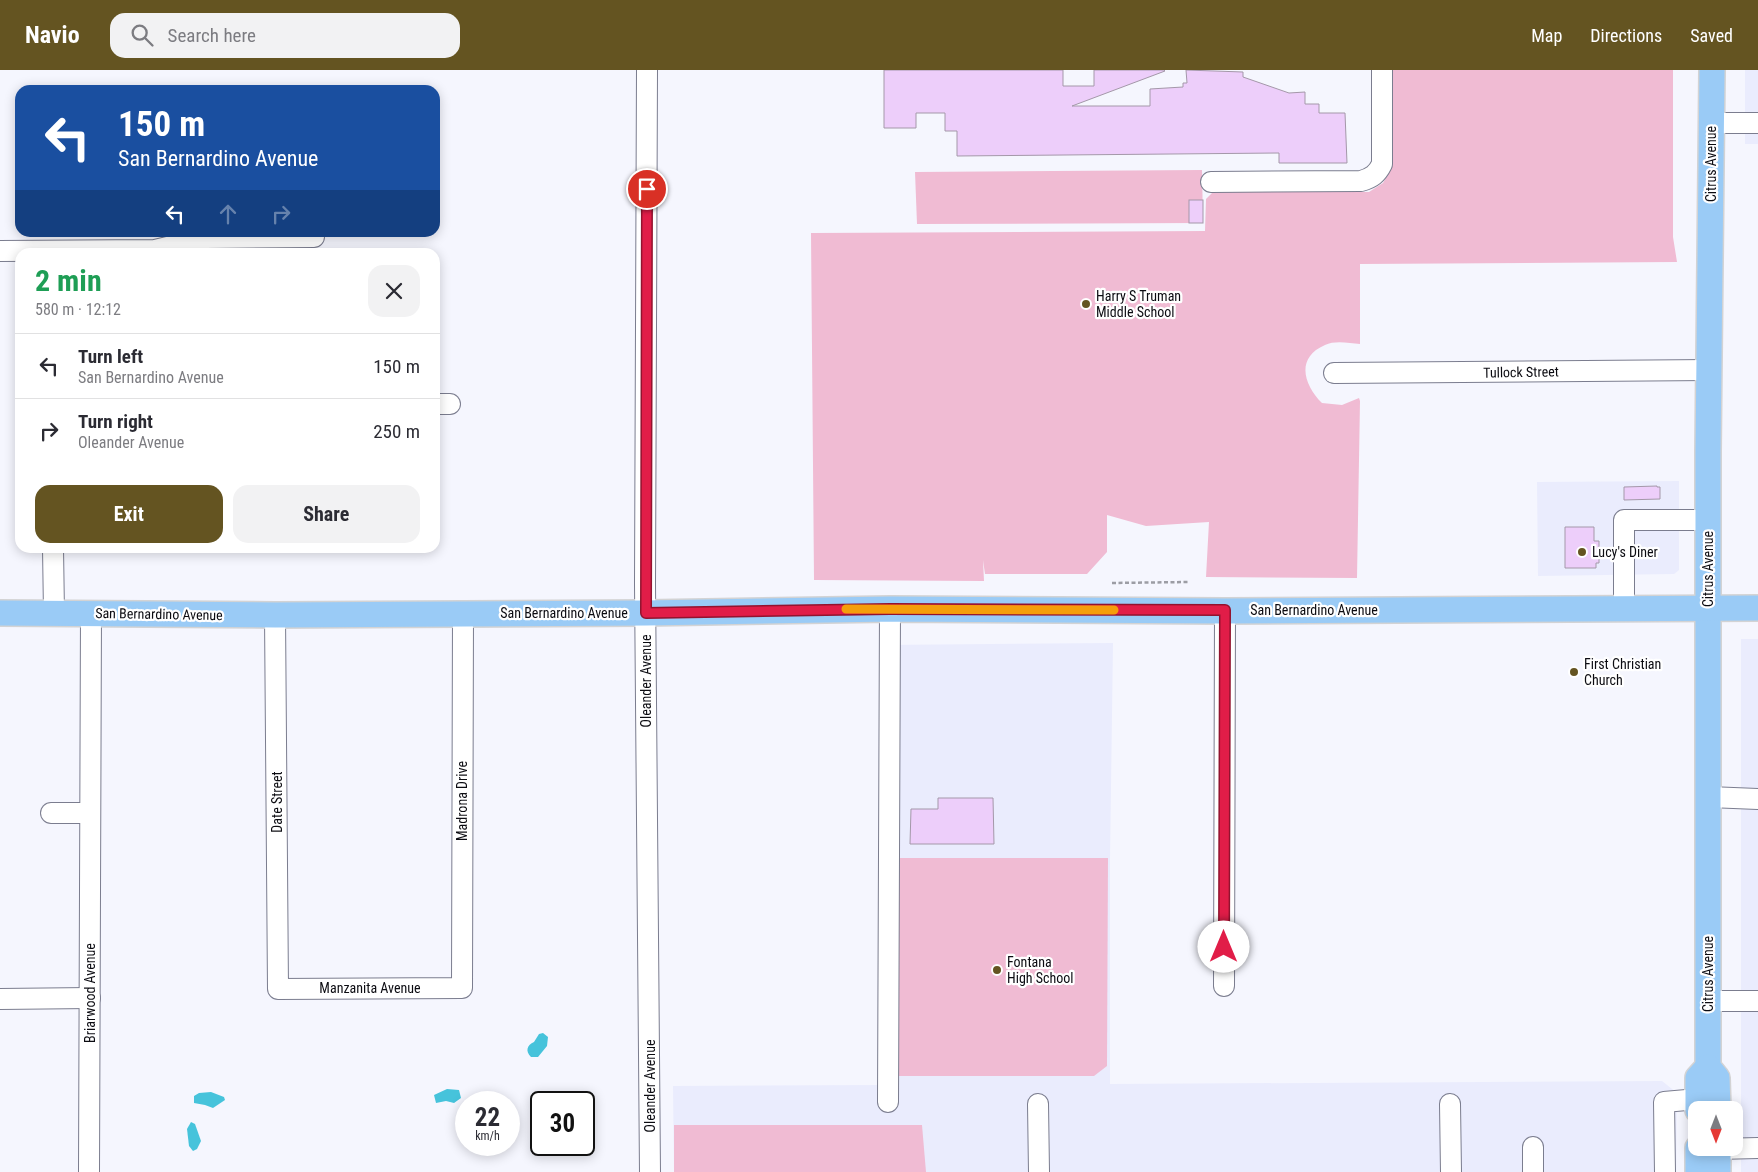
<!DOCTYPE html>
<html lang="en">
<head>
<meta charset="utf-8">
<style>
  :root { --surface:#fff; --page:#f2f2f3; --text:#2b2b33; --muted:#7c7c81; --line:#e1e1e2; --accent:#645421 }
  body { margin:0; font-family:"Roboto Condensed",sans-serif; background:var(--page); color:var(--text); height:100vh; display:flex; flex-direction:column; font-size:19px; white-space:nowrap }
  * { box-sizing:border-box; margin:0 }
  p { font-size:16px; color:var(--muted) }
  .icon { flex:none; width:28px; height:28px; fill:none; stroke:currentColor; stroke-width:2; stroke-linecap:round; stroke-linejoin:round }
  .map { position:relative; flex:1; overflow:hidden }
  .drawer { position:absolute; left:15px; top:178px; width:425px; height:305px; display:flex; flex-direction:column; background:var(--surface); border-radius:15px; box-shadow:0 2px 12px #0003 }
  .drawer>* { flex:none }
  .banner { position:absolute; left:15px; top:15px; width:425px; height:152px; border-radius:15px; box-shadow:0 2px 12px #0003; background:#1a4fa0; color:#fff; overflow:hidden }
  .needle { width:32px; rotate:180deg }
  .fabs { position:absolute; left:1688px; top:1031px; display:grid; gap:10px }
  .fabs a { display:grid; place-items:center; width:55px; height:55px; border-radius:10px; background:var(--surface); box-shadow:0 2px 12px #0003; font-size:25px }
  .speed { position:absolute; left:455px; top:1021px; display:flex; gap:10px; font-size:25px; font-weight:700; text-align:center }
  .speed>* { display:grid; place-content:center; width:65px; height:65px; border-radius:50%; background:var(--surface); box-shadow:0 2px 12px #0003; line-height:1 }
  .speed small { font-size:12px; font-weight:400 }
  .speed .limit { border:2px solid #111; border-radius:8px; background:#fff; color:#111 }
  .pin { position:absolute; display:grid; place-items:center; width:42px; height:42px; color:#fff; margin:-21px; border:2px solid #fff; border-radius:50%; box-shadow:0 1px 5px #0007 }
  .me { position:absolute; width:55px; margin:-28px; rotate:0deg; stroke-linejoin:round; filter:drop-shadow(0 0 4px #0008) }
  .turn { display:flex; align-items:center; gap:18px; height:105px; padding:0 20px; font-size:22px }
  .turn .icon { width:65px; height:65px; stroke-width:2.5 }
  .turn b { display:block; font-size:35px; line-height:42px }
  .lanes { display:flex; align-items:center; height:48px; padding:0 20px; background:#0003; justify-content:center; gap:25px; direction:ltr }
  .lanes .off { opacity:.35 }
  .round { display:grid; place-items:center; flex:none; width:52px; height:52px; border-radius:15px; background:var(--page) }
  .summary { display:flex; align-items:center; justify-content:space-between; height:85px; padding:0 20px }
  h1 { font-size:30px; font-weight:700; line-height:38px; color:#1e9e55 }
  .button { display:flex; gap:10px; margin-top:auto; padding:10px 20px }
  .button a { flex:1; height:58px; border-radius:15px; background:var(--accent); color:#fff; font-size:20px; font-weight:700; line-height:58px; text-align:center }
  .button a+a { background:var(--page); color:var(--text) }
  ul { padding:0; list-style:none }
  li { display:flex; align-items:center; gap:15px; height:65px; padding:0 20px; border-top:1px solid var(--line) }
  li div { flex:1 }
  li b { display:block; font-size:19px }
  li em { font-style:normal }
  header { display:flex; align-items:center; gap:30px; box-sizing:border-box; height:70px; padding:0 25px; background:var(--accent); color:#fff }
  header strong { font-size:24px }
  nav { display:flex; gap:28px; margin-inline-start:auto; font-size:18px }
  .search { width:350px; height:45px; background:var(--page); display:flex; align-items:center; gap:12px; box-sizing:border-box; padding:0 18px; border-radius:15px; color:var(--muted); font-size:19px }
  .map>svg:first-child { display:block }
  .built { fill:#eaecfd }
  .green { fill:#f0bbd3 }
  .water { fill:#46c3db }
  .building { fill:#edcefa; stroke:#a498a9 }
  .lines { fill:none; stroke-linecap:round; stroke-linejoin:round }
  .minor-casing { stroke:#7b7d8f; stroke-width:22 }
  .major-casing { stroke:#d3d3d4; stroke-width:28 }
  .path { stroke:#9c9da4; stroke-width:2.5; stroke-dasharray:4 2.5; stroke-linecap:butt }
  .minor { stroke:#fff; stroke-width:20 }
  .major { stroke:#9acbf6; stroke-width:25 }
  .route-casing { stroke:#92132f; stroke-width:12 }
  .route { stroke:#e11d48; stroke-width:9 }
  .slow { stroke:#f59e0b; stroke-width:9 }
  .poi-dot { fill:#645421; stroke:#fff; stroke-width:2 }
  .labels { text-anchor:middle; stroke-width:4.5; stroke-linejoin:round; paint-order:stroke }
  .street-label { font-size:14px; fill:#0b0b11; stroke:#fff }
  .poi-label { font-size:14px; fill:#0b0b11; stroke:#fff; text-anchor:start }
</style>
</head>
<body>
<header>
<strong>Navio</strong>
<div class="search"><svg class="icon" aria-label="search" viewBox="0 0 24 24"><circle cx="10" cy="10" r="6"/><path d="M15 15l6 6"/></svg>Search here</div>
<nav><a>Map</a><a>Directions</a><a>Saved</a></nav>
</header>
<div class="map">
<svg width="1758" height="1102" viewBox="0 0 1758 1102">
  <rect width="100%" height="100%" fill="#f5f6fe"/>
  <g class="built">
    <rect x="1745" y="0" width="13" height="74"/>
    <path d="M1679,411V500L1674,504L1538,506L1537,412Z"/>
    <rect x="1741" y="569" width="17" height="533"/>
    <path d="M1113,573L1110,789V1014L1662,1011L1677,1023L1676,1102H674L673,1016L884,1015L882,575Z"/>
  </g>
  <g class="green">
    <path d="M1392,0H1673V167L1677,192L1360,194V274C1349,273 1335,270 1325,275C1295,288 1304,315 1322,333L1342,335L1359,328L1360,331L1357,508L1206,507L1209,452L1146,456L1107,445V482L1087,504H985L983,490L984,511L814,510L811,163L1205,161L1206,129L1214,121L1369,122L1383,113L1392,97Z"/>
    <path d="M1202,100L1203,153L917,154L915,102Z"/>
    <path d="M893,788H1108L1107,996L1094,1006H893Z"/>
    <path d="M674,1055H922L926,1102H674Z"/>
  </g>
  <g class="water">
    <path d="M543,963L548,967L547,976L538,987H531C525,981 527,975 534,972L539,964Z"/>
    <path d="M447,1019L459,1020L461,1028L454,1033L446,1031L436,1033L434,1025Z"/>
    <path d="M211,1022L224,1027L225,1030L213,1038L205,1035L194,1033V1026L199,1023Z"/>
    <path d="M191,1052L195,1054L201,1071L197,1079L193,1081L189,1076L187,1059Z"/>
  </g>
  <g class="building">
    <path d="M884,0H1063V16H1094V0H1164L1165,1L1072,36H1150V19L1183,17V13H1187L1186,0L1243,2V7L1289,23L1305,22V34H1319V43H1345L1347,93H1279V83L957,86V61H945V43H916V58H884Z"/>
    <rect x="1189" y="130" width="14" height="23"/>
    <path d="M1657,416V417H1660V429L1624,430V417Z"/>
    <path d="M1565,457H1594V471H1599V493H1596V498H1565Z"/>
    <path d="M938,728H993L994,774H910L911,739H938Z"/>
  </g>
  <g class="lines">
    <g class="minor-casing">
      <g id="minor">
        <path d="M647,0L645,514L650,1102"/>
        <path d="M1711,53H1758"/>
        <path d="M1211,112L1361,111C1372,108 1377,104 1382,94V0"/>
        <path d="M0,181L155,180L205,168L314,167"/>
        <path d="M1334,303L1709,300"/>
        <path d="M435,334H450"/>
        <path d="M53,478L54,543"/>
        <path d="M1624,539V450H1708"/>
        <path d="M275,545L278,919L462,918L463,544"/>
        <path d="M1709,727L1758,729"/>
        <path d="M51,743H89"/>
        <path d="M1224,916L1225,541"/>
        <path d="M0,929L90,928"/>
        <path d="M1708,931H1758"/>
        <path d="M888,1032L890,539"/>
        <path d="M1038,1034L1039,1102"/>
        <path d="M1450,1034L1451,1102"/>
        <path d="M1533,1077V1102"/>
        <path d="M1718,1079L1758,1078"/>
        <path d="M89,1102L91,543"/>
        <path d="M1665,1102L1664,1032L1698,1029"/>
      </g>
    </g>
    <g class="major-casing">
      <g id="major">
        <path d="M1712,0L1708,382V997L1717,1008L1718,1040"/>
        <path d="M0,543L275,545L646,543L890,539L1225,541L1758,538"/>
        <path d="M1698,1040V1008L1708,997"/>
        <path d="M1718,1078V1102"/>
        <path d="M1698,1102V1078"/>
      </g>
    </g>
    <path class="path" d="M1112,513L1188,512"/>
    <use href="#minor" class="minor"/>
    <use href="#major" class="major"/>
  </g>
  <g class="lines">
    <g class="route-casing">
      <path id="route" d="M647,119L646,543L890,539L1225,540L1224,877"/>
    </g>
    <use href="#route" class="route"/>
    <path class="slow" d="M846,539L1114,540"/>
  </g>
  <g class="poi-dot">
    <circle cx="1086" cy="234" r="5"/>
    <circle cx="1582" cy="482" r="5"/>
    <circle cx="1574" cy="602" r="5"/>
    <circle cx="997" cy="900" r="5"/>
  </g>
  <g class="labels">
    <g class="street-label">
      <text transform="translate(1711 94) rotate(-90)" y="5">Citrus Avenue</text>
      <text transform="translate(1521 302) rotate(-1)" y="5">Tullock Street</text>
      <text transform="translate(1708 499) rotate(-90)" y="5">Citrus Avenue</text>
      <text x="1314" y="545">San Bernardino Avenue</text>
      <text x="564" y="548">San Bernardino Avenue</text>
      <text transform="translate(159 544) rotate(1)" y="5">San Bernardino Avenue</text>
      <text transform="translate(646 611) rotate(-90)" y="5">Oleander Avenue</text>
      <text transform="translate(462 731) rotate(-90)" y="5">Madrona Drive</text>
      <text transform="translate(277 732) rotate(-90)" y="5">Date Street</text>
      <text transform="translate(1708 904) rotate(-90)" y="5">Citrus Avenue</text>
      <text x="370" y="923">Manzanita Avenue</text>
      <text transform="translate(90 923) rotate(-90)" y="5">Briarwood Avenue</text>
      <text transform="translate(650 1016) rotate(-90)" y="5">Oleander Avenue</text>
    </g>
    <g class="poi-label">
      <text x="1096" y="231">Harry S Truman<tspan x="1096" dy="16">Middle School</tspan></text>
      <text x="1592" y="487">Lucy's Diner</text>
      <text x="1584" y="599">First Christian<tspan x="1584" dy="16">Church</tspan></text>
      <text x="1007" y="897">Fontana<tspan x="1007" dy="16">High School</tspan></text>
    </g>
  </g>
</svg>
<div class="fabs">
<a><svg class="needle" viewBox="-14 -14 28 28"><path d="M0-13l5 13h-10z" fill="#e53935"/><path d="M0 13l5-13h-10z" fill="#7c7c81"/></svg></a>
</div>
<div class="speed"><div>22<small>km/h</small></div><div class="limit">30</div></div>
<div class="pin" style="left:647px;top:119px;background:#d93025"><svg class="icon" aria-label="arrive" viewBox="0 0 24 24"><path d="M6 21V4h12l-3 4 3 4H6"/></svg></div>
<svg class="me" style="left:1224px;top:877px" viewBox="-20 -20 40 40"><circle r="19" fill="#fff"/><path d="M0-13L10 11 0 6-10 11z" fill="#e11d48"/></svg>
<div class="banner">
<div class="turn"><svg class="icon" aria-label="left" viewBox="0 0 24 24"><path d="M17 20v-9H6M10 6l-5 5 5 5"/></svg><div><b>150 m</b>San Bernardino Avenue</div></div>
<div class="lanes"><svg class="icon" aria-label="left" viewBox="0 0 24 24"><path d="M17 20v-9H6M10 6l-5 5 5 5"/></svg><svg class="icon off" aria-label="ahead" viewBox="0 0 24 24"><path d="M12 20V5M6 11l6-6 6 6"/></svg><svg class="icon off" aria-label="right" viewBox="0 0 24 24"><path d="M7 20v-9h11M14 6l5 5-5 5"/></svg></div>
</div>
<section class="drawer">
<div class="summary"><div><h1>2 min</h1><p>580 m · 12:12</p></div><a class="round"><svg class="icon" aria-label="close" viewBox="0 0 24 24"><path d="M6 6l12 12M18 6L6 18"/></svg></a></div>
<ul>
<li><svg class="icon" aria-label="left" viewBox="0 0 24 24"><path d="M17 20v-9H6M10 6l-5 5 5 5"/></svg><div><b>Turn left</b><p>San Bernardino Avenue</p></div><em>150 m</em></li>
<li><svg class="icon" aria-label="right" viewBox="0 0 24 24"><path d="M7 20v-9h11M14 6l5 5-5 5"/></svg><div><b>Turn right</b><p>Oleander Avenue</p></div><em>250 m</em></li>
</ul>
<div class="button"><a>Exit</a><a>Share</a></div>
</section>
</div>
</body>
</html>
